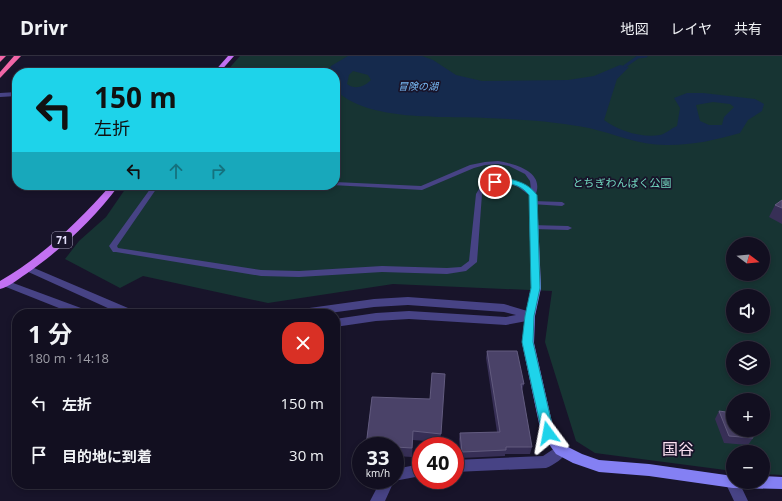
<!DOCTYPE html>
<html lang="ja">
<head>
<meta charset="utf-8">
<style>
  :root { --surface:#120f20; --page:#1f1d2d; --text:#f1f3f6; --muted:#9c9ca5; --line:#312f3e }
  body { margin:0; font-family:"Open Sans","Noto Sans JP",sans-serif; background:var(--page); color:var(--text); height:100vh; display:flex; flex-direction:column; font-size:15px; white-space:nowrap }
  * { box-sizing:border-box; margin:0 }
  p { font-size:13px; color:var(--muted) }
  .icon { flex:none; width:22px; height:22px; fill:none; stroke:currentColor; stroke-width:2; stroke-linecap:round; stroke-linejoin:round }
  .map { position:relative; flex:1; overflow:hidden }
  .drawer { position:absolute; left:12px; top:253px; width:328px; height:180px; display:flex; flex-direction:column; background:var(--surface); border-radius:16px; box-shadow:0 2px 6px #0003,0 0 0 1px var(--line) }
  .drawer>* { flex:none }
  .banner { position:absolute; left:12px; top:12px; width:328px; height:122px; border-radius:16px; box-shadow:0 2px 6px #0003,0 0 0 1px var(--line); background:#1ed3ea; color:#111; overflow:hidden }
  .needle { width:26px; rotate:106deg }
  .fabs { position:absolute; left:726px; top:181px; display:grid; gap:8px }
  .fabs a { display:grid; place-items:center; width:44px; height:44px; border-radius:50%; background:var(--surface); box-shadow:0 2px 6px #0003,0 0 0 1px var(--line); font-size:20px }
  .speed { position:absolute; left:352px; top:381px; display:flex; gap:8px; font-size:20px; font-weight:700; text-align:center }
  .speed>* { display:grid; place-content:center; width:52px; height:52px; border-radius:50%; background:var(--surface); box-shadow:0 2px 6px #0003,0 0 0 1px var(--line); line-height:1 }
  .speed small { font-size:10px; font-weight:400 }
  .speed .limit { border:6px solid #d22; background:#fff; color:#111 }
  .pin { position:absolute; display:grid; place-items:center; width:34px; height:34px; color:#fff; margin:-17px; border:2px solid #fff; border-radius:50%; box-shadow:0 1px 4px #0007 }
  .me { position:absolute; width:44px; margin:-22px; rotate:347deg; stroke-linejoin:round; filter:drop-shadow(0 0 3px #0008) }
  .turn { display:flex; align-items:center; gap:14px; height:84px; padding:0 16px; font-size:18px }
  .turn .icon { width:52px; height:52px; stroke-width:2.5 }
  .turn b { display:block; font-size:28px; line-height:34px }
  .lanes { display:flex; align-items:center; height:38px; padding:0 16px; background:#0003; justify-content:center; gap:20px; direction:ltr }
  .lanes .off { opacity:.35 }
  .round { display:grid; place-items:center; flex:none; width:42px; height:42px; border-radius:16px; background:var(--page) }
  .overview { display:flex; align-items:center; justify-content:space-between; height:68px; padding:0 16px }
  h1 { font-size:24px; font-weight:700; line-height:30px }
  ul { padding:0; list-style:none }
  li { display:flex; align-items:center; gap:12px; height:52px; padding:0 16px }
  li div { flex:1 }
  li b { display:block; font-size:15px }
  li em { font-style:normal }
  header { display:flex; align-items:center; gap:24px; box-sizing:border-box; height:56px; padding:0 20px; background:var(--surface); border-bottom:1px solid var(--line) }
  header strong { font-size:19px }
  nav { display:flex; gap:22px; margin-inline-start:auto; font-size:14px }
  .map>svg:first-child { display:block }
  .green { fill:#173433; fill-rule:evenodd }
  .water { fill:#152a4d; fill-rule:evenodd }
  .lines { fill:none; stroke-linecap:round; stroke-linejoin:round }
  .stream { stroke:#152a4d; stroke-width:3 }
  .lane { fill:#474385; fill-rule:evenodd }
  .street { fill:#474385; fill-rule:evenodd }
  .secondary { fill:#8480f3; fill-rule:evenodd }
  .primary { fill:#c371f2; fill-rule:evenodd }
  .highway { fill:#f166a7; fill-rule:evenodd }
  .wall { fill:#372f56 }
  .building { fill:#4a4268; stroke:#625b7f }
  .route { fill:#1ed3ea; stroke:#148998 }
  .labels { text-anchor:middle; stroke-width:3.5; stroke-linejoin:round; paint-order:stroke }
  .far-water-label { font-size:10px; font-style:italic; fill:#78b8f3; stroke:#18142a }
  .shield { fill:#18142a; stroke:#a7a3bd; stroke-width:1 }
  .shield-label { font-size:10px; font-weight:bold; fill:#e4e0fc }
  .park-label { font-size:11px; fill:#71d7bf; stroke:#18142a }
  .near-quarter-label { font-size:16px; fill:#fce2f2; stroke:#18142a }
</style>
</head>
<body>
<header>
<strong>Drivr</strong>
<nav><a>地図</a><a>レイヤ</a><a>共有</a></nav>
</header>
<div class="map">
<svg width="782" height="445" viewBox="0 0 782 445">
  <rect width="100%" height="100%" fill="#18142a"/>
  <path class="green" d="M240,0H782V419L763,418V396H733V415L595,397L576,385L545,286L552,235L393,228L268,247L143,220L120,232L65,203L79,185L106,161L128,129H335V17H225ZM733,188H763V218H733ZM733,240H763V270H733ZM733,292H763V322H733ZM733,344H763V374H733Z"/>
  <path class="water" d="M348,0H422L433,4L456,19L482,25L568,24L594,20L620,9L629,11L617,23L604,64C618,75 642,82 660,79C665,78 672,72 677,70L680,52L674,42L687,37H703L755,43L764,48L762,55L748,64L740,77C716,84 693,89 669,89C641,90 615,78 589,72C578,70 567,68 556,67C533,64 509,63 486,62C445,60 365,66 335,33V17H328L331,10ZM353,15L368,19L371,24C364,31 355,34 347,28L349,19ZM713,46L730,48L734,51L724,61L722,69H709L700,65L696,49Z"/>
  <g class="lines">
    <path class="stream" d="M625,10L638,1L646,0"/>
    <g class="lane">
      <path d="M498,105C515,108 546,116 535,140C528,141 523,133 516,130C507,126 497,128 487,130L482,138L477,206L466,215L447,218L382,216L299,221L261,220L116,196H113L109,190L153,129H159L117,190L118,192L261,214L299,215L382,210L447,212L461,211L469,205L476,138L482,128L483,127C500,123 516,122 531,133L530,125L525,118L509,110L498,108L485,109L474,112L422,134L332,129H335V126L421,130L470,109L485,106Z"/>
      <path d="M533,145L562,146L565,148L562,150L531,148V146Z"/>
      <path d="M531,169L568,170L572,172L568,174L534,173L530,171Z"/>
    </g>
    <g class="street">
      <path d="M17,36V40L0,41V37Z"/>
      <path d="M27,209L128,252L140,255L141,258H121L24,214L22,212Z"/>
      <path d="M5,224L89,255L90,258H74L1,229L0,227L1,225Z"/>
      <path d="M408,241L504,248L534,257L535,260L532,264L506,269L409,263L376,265L335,271V263L376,257L409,255L506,261L516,259L504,256L408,249L374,251L322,258H290L291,255L295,254L374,243Z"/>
      <path d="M561,388L566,390L568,394C564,402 554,409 546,412L455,416V404L543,400Z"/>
      <path d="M421,408V420L394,425L385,445H370L381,424H395V413Z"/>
      <path d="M732,420L733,426H739L748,445H734L725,426L727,421Z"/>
    </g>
    <path class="secondary" d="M533,136L537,139L541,232L535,260L534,287L554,375L566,390L582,398L599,404L649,408L733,420V426H763V420L782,421V433L733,432L649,420L599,416L573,407L556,398L541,377L522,287L525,260L531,232L529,139Z"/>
    <g class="primary">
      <path d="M228,0H234L219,17H213Z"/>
      <path d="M111,129H119C94,163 61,194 26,218C18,223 9,231 0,233V225C43,200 78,166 111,129Z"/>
    </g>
    <g class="highway">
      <path d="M0,0H6L0,6Z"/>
      <path d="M14,0H21L0,22V16Z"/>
    </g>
  </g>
  <g class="wall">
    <path d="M782,144V168L769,161L775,149Z"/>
    <path d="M487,295L524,328L522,334L532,391L530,398H505V400L461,402L459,383L460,377L497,376L486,302Z"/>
    <path d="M372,341L441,378L440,386L413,384L412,401L395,400V390H366Z"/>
    <path d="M719,355L753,382L748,389L724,387L715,363Z"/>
  </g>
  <g class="building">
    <path d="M782,144V152L775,149Z"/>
    <path d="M487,295H517L524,328H521L532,391H506V394L462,396L460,377L500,376Z"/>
    <path d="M432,317L445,318L441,378L413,375L412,392L395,391V390H366L372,341L430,343Z"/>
    <path d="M719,355L733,357V374H750L753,382L729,380Z"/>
  </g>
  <path class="route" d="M505,122C518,125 528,127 537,139L540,232L534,260L533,286L554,377L552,380L548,382L544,380L542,377L522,286L525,260L531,232L529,139C520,128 508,126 495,128L491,126Z"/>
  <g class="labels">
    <g class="far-water-label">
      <text x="418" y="34">冒険の湖</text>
    </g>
    <rect class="shield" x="52" y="176" width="20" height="16" rx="3"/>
    <g class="shield-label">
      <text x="62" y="188">71</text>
    </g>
    <g class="park-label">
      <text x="622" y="131">とちぎわんぱく公園</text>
    </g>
    <g class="near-quarter-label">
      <text x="678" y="399">国谷</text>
    </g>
  </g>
</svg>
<div class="fabs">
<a><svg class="needle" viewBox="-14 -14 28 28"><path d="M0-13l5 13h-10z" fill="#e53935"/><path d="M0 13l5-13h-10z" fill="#9c9ca5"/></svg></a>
<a><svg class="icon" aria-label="sound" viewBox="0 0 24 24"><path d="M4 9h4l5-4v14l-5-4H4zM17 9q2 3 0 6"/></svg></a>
<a><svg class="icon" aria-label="layers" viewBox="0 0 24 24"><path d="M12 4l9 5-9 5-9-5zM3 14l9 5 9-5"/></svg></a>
<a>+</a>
<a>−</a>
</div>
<div class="speed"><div>33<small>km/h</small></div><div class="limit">40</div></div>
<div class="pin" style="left:495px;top:126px;background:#d93025"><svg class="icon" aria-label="arrive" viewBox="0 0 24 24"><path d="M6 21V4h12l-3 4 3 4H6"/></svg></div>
<svg class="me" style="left:548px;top:377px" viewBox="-20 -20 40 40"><path d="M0-17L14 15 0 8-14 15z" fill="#1ed3ea" stroke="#fff" stroke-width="4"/></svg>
<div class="banner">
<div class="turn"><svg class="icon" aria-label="left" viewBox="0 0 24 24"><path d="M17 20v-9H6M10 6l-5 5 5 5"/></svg><div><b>150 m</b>左折</div></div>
<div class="lanes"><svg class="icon" aria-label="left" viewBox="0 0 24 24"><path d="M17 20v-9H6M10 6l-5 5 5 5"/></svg><svg class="icon off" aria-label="ahead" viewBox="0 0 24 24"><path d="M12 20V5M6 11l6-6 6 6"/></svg><svg class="icon off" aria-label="right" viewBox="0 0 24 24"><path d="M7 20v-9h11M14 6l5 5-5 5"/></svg></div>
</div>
<section class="drawer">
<div class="overview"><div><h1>1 分</h1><p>180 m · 14:18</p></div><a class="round" style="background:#d93025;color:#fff"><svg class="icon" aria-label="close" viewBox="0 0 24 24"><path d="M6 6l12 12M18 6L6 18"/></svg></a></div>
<ul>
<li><svg class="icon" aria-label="left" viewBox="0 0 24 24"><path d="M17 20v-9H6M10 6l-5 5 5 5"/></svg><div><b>左折</b></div><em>150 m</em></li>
<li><svg class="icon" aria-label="arrive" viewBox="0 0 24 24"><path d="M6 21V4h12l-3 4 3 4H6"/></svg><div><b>目的地に到着</b></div><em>30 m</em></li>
</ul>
</section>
</div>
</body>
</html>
